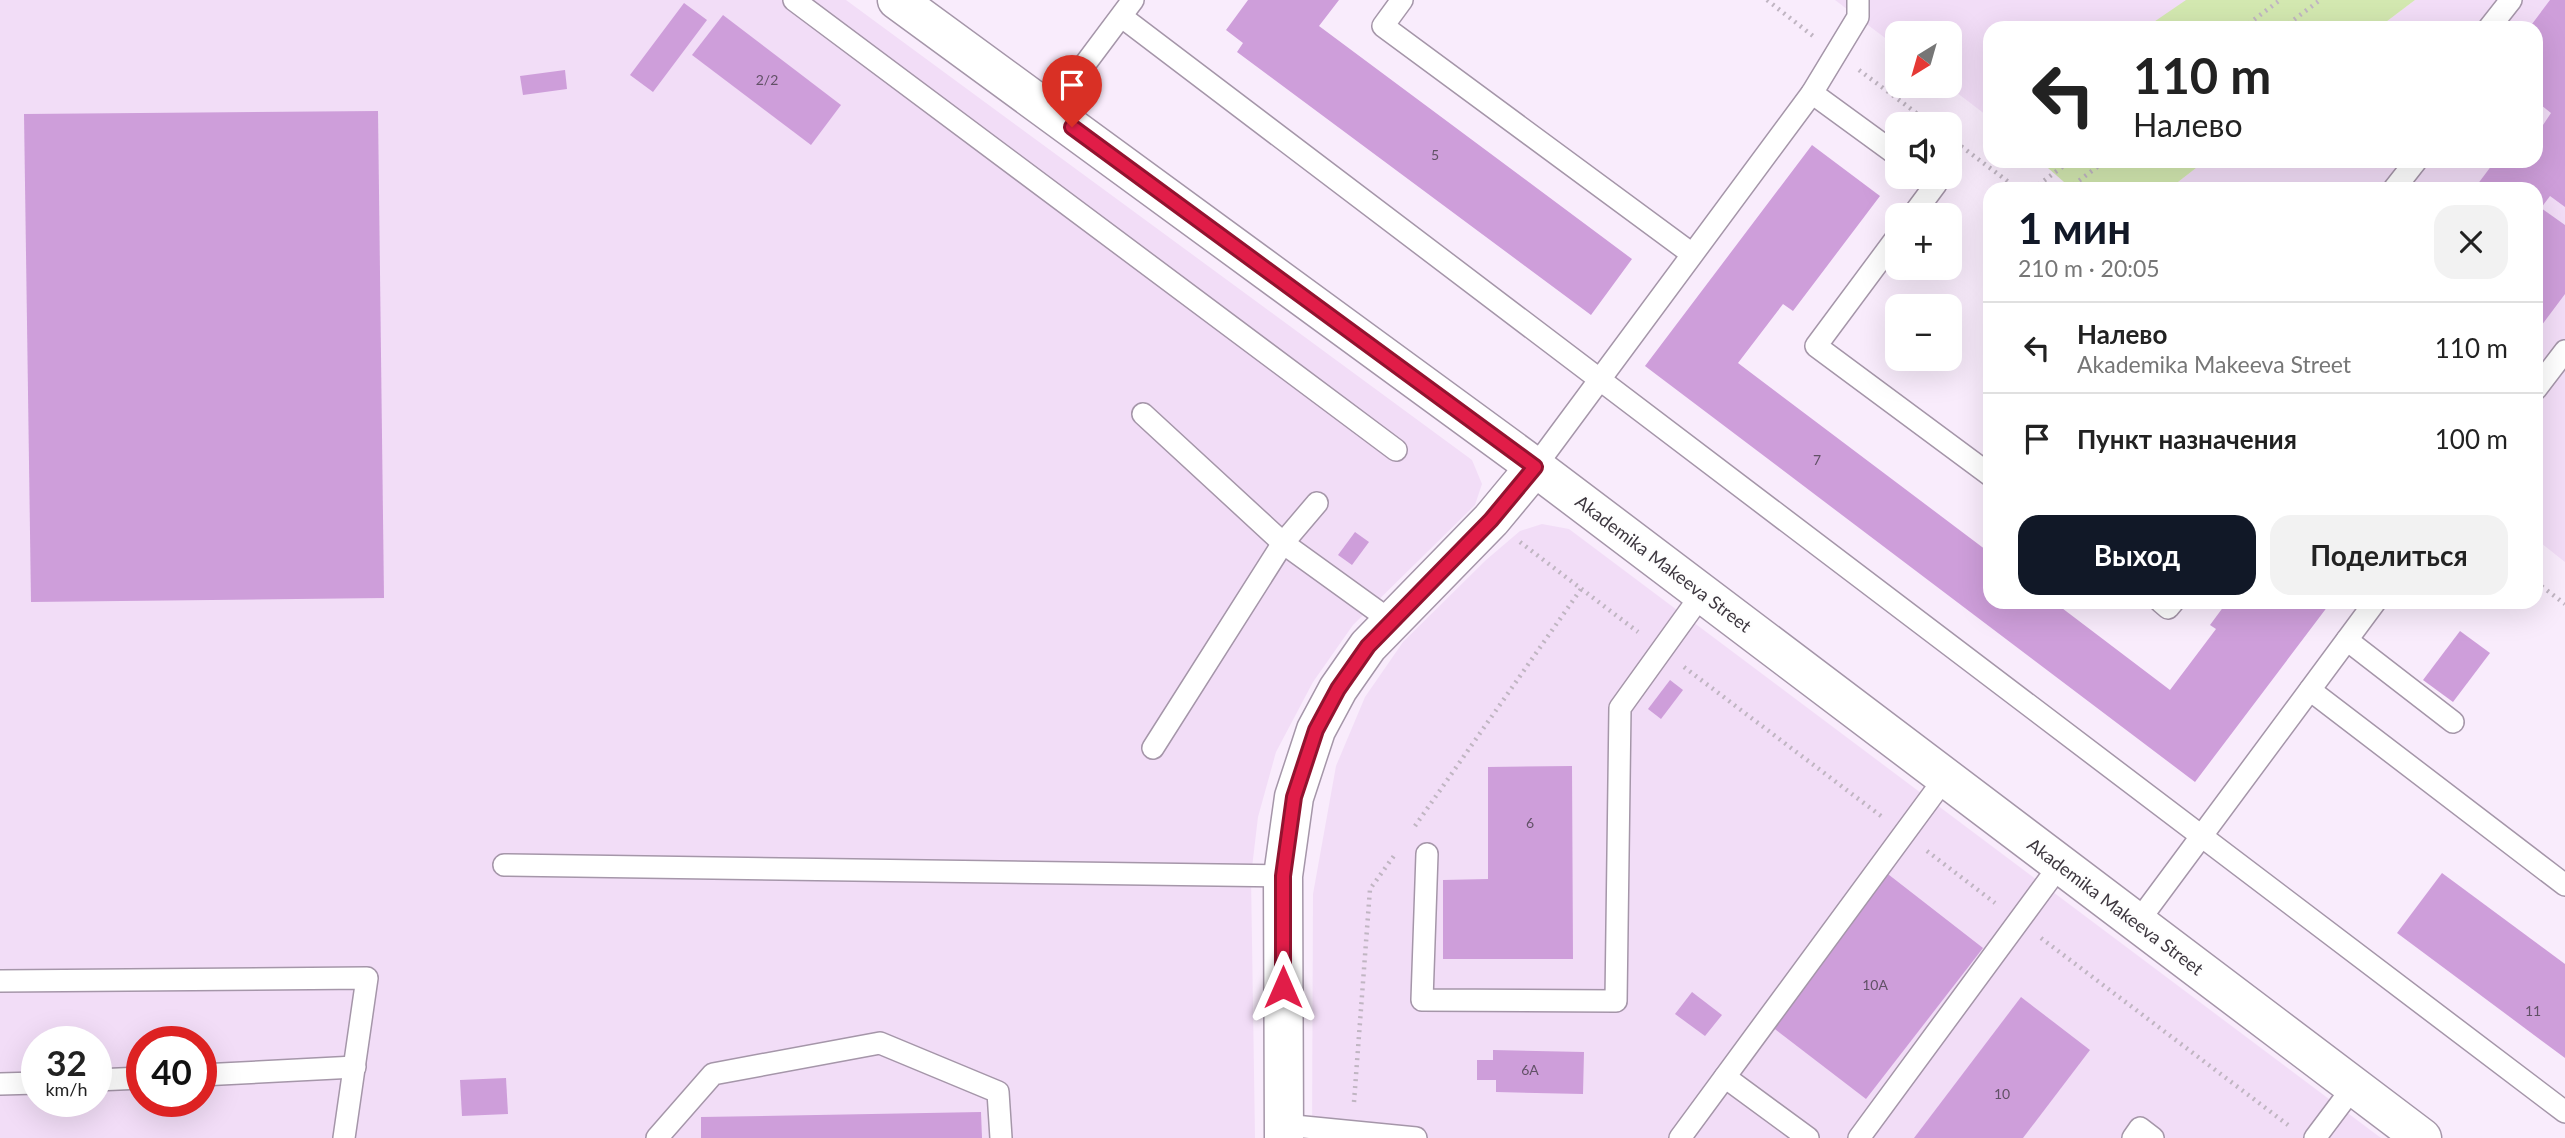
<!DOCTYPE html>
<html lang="ru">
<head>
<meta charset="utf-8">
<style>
  :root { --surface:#fff; --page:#f2f2f2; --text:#222; --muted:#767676; --line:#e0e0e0; --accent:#111827 }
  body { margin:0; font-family:Lato,sans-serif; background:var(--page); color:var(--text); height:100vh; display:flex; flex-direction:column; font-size:26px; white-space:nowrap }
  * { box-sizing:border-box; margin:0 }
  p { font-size:23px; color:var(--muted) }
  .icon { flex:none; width:38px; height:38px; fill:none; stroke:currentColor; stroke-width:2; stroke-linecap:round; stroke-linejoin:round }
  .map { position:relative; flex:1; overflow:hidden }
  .sheet { position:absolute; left:1983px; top:182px; width:560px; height:427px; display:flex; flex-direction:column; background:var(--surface); border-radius:21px; box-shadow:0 7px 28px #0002 }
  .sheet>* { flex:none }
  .top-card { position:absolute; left:1983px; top:21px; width:560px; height:147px; border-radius:21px; box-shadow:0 7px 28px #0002; background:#fff; color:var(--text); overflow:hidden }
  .needle { width:46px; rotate:217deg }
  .controls { position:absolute; left:1885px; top:21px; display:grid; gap:14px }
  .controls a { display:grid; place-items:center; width:77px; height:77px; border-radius:14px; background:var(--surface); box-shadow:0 7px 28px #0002; font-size:35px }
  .speed { position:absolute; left:21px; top:1026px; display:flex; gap:14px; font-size:35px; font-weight:700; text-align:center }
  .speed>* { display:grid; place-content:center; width:91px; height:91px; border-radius:50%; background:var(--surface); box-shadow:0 7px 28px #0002; line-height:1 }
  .speed small { font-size:18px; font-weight:400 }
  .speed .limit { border:10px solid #d22; background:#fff; color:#111 }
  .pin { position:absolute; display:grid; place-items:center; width:60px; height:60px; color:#fff; margin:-72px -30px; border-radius:50% 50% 50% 0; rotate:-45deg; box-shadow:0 0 7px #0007 }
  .pin .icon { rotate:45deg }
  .me { position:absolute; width:77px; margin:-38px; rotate:0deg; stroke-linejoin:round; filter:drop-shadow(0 0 5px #0008) }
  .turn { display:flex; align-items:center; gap:24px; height:147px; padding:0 35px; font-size:32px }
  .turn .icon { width:91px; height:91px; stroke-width:2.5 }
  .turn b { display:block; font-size:49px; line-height:60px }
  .round { display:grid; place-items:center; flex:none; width:74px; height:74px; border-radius:21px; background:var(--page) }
  .head { display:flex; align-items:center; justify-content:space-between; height:119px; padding:0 35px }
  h1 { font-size:42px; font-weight:700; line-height:52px; color:var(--accent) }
  .button { display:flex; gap:14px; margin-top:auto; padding:14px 35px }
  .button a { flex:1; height:80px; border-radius:21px; background:var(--accent); color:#fff; font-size:28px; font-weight:700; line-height:80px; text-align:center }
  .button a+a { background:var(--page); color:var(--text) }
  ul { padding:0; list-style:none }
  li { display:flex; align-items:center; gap:21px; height:91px; padding:0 35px; border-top:2px solid var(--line) }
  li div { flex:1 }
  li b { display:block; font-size:26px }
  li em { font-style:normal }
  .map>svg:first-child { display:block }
  .built { fill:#f2ddf7; fill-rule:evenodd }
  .green { fill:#d3e8b0 }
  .building { fill:#ce9eda }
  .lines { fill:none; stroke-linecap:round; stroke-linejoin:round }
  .lane-casing { stroke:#a596a9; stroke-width:24 }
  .secondary-casing { stroke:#a596a9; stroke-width:41 }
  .path { stroke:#c0b5c2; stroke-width:4.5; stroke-dasharray:2 5; stroke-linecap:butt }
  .lane { stroke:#fff; stroke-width:21 }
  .secondary { stroke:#fff; stroke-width:38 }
  .route-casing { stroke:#92132f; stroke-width:18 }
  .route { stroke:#e11d48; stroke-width:12 }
  .labels { text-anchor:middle; stroke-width:5; stroke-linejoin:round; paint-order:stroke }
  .number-label { font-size:14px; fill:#615166 }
  .street-label { font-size:18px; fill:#3d373f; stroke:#fefefe }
</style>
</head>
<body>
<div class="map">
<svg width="2565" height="1138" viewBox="0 0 2565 1138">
  <rect width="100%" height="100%" fill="#f9ecfc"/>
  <g class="built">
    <path d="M0,0H846L1472,460L1482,484L1475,505L1353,625L1313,682L1276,752L1258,817L1251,876L1255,1138H0ZM37,1041H96V1101H37ZM142,1041H201V1101H142Z"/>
    <path d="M1835,0H2195L2156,28H1990V118L1948,86H1950V33H1897V47Z"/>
    <path d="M2415,0H2565V562L2536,539V189H2169L2205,161H2536V28H2378Z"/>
    <path d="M1542,524L1569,529L2381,1138H1312L1313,894L1336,766L1365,697L1403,642L1486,560L1520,531Z"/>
  </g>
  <g class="green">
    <path d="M2186,0H2415L2378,28H2145Z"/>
    <path d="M2040,161H2205L2169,189H2072Z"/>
  </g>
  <g class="building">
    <path d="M1248,0H1339L1319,26L1632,259L1591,315L1237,52L1243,43L1226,30Z"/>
    <path d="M2550,0H2565V207L2550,196L2541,208L2565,225V294L2536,333V189H2474L2495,161H2536V119L2543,125L2551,113L2536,101V28H2529Z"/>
    <path d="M684,3L707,20L653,92L630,75Z"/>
    <path d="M723,15L841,105L811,145L692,55Z"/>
    <path d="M565,70L567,89L523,95L520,76Z"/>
    <path d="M378,111L384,598L31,602L24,114Z"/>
    <path d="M1812,145L1880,196L1793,311L1783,304L1738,363L1990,553V602H2054L2170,690L2216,629L2210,625L2227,602H2331L2195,782L1645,366Z"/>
    <path d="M1355,532L1369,542L1352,565L1338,555Z"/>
    <path d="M2460,631L2490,653L2453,702L2423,680Z"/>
    <path d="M1670,680L1683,690L1661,719L1648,709Z"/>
    <path d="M1572,766L1573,959H1443V880L1488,879V767Z"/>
    <path d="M1884,871L1983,948L1866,1099L1767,1023Z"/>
    <path d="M2442,873L2565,964V1058L2397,933Z"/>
    <path d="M1692,992L1722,1015L1705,1036L1675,1014Z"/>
    <path d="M2021,997L2090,1050L2023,1138H1914Z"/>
    <path d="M1493,1050L1584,1052L1583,1094L1496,1092V1080H1477V1060H1493Z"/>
    <path d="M506,1078L508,1114L462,1116L460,1080Z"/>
    <path d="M981,1112L982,1138H701V1117Z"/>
  </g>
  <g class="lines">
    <g class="lane-casing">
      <g id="lane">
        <path d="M794,0L1396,450"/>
        <path d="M1402,0L1383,26L1692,254"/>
        <path d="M1122,17L2565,1112"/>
        <path d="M2489,28L2511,0"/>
        <path d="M1812,93L1897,155"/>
        <path d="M1050,111L1133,0"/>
        <path d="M2394,189L2416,161"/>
        <path d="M1913,215L1936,184L1926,177"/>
        <path d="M1897,237L1816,346L1990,475"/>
        <path d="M2536,389L2565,351"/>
        <path d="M1143,414L1283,543L1391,621"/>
        <path d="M1535,467L1812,93L1858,17V0"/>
        <path d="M2161,602L2168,608L2173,602"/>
        <path d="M2347,640L2453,722"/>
        <path d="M2310,690L2565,885"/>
        <path d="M1153,748L1283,543L1317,503"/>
        <path d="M1427,854L1422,1000L1616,1001L1620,708L1702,594"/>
        <path d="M504,865L1283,876"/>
        <path d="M2137,923L2375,602"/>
        <path d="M0,981L367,978L344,1138"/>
        <path d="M201,1075L355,1067"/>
        <path d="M1725,1077L1808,1138"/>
        <path d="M96,1080L142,1078"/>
        <path d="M0,1084L37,1083"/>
        <path d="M1284,1125L1416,1138"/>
        <path d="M657,1138L713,1074L880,1043L998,1092L1001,1138"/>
        <path d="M1680,1138L1945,778"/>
        <path d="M1859,1138L2060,865"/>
        <path d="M2133,1138L2140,1128L2153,1138"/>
        <path d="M2315,1138L2354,1086"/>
      </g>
    </g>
    <g class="secondary-casing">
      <g id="secondary">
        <path d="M897,0L1535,467L2422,1138"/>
        <path d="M1284,1138L1283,876L1294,797L1316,730L1338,689L1368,646L1491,520L1535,467"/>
      </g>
    </g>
    <g class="path">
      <path d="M1767,0L1813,36"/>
      <path d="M2243,28L2280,0"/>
      <path d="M2283,28L2320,0"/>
      <path d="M1859,70L1931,124"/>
      <path d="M1950,138L2018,189"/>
      <path d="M2033,189L2070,161"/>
      <path d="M2068,189L2105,161"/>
      <path d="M1520,542L1638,632"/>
      <path d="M2536,582L2565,604"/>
      <path d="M1684,667L1881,816"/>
      <path d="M1415,826L1581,589"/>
      <path d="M1927,851L1995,903"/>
      <path d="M2041,938L2288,1125"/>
      <path d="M1354,1102L1370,889L1396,853"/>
    </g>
    <use href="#lane" class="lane"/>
    <use href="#secondary" class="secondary"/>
  </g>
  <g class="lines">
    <g class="route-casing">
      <path id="route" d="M1072,127L1535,467L1491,520L1368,646L1338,689L1316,730L1294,797L1283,876V987"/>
    </g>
    <use href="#route" class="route"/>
  </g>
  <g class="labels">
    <g class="number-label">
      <text x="767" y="85">2/2</text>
      <text x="1435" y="160">5</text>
      <text x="1817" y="465">7</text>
      <text x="1530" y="828">6</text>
      <text x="1875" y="990">10А</text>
      <text x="2533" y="1016">11</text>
      <text x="1530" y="1075">6А</text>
      <text x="2002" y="1099">10</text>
    </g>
    <g class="street-label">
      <text transform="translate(1663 564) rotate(37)" y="6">Akademika Makeeva Street</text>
      <text transform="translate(2115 907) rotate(37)" y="6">Akademika Makeeva Street</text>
    </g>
  </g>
</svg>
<div class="controls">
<a><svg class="needle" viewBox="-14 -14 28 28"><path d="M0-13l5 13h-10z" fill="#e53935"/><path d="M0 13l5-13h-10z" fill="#767676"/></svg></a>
<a><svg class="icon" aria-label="sound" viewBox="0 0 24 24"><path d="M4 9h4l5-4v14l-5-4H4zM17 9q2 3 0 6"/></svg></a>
<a>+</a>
<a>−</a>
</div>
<div class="speed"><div>32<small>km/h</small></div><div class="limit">40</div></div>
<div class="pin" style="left:1072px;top:127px;background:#d93025"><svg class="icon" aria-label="arrive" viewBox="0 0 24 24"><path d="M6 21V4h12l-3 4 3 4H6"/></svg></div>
<svg class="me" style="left:1283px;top:987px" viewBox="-20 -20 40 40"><path d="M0-17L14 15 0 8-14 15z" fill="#e11d48" stroke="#fff" stroke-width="4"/></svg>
<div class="top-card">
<div class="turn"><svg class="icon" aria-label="left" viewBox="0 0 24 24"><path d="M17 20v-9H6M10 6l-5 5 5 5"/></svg><div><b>110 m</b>Налево</div></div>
</div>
<section class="sheet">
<div class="head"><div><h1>1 мин</h1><p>210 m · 20:05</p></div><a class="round"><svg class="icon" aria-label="close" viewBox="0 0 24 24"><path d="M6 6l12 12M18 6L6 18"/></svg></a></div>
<ul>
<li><svg class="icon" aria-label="left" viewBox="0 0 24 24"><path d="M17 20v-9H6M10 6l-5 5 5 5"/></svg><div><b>Налево</b><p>Akademika Makeeva Street</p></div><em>110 m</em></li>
<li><svg class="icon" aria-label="arrive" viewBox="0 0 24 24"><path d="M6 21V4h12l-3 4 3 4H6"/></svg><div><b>Пункт назначения</b></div><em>100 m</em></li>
</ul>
<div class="button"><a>Выход</a><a>Поделиться</a></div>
</section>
</div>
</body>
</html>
